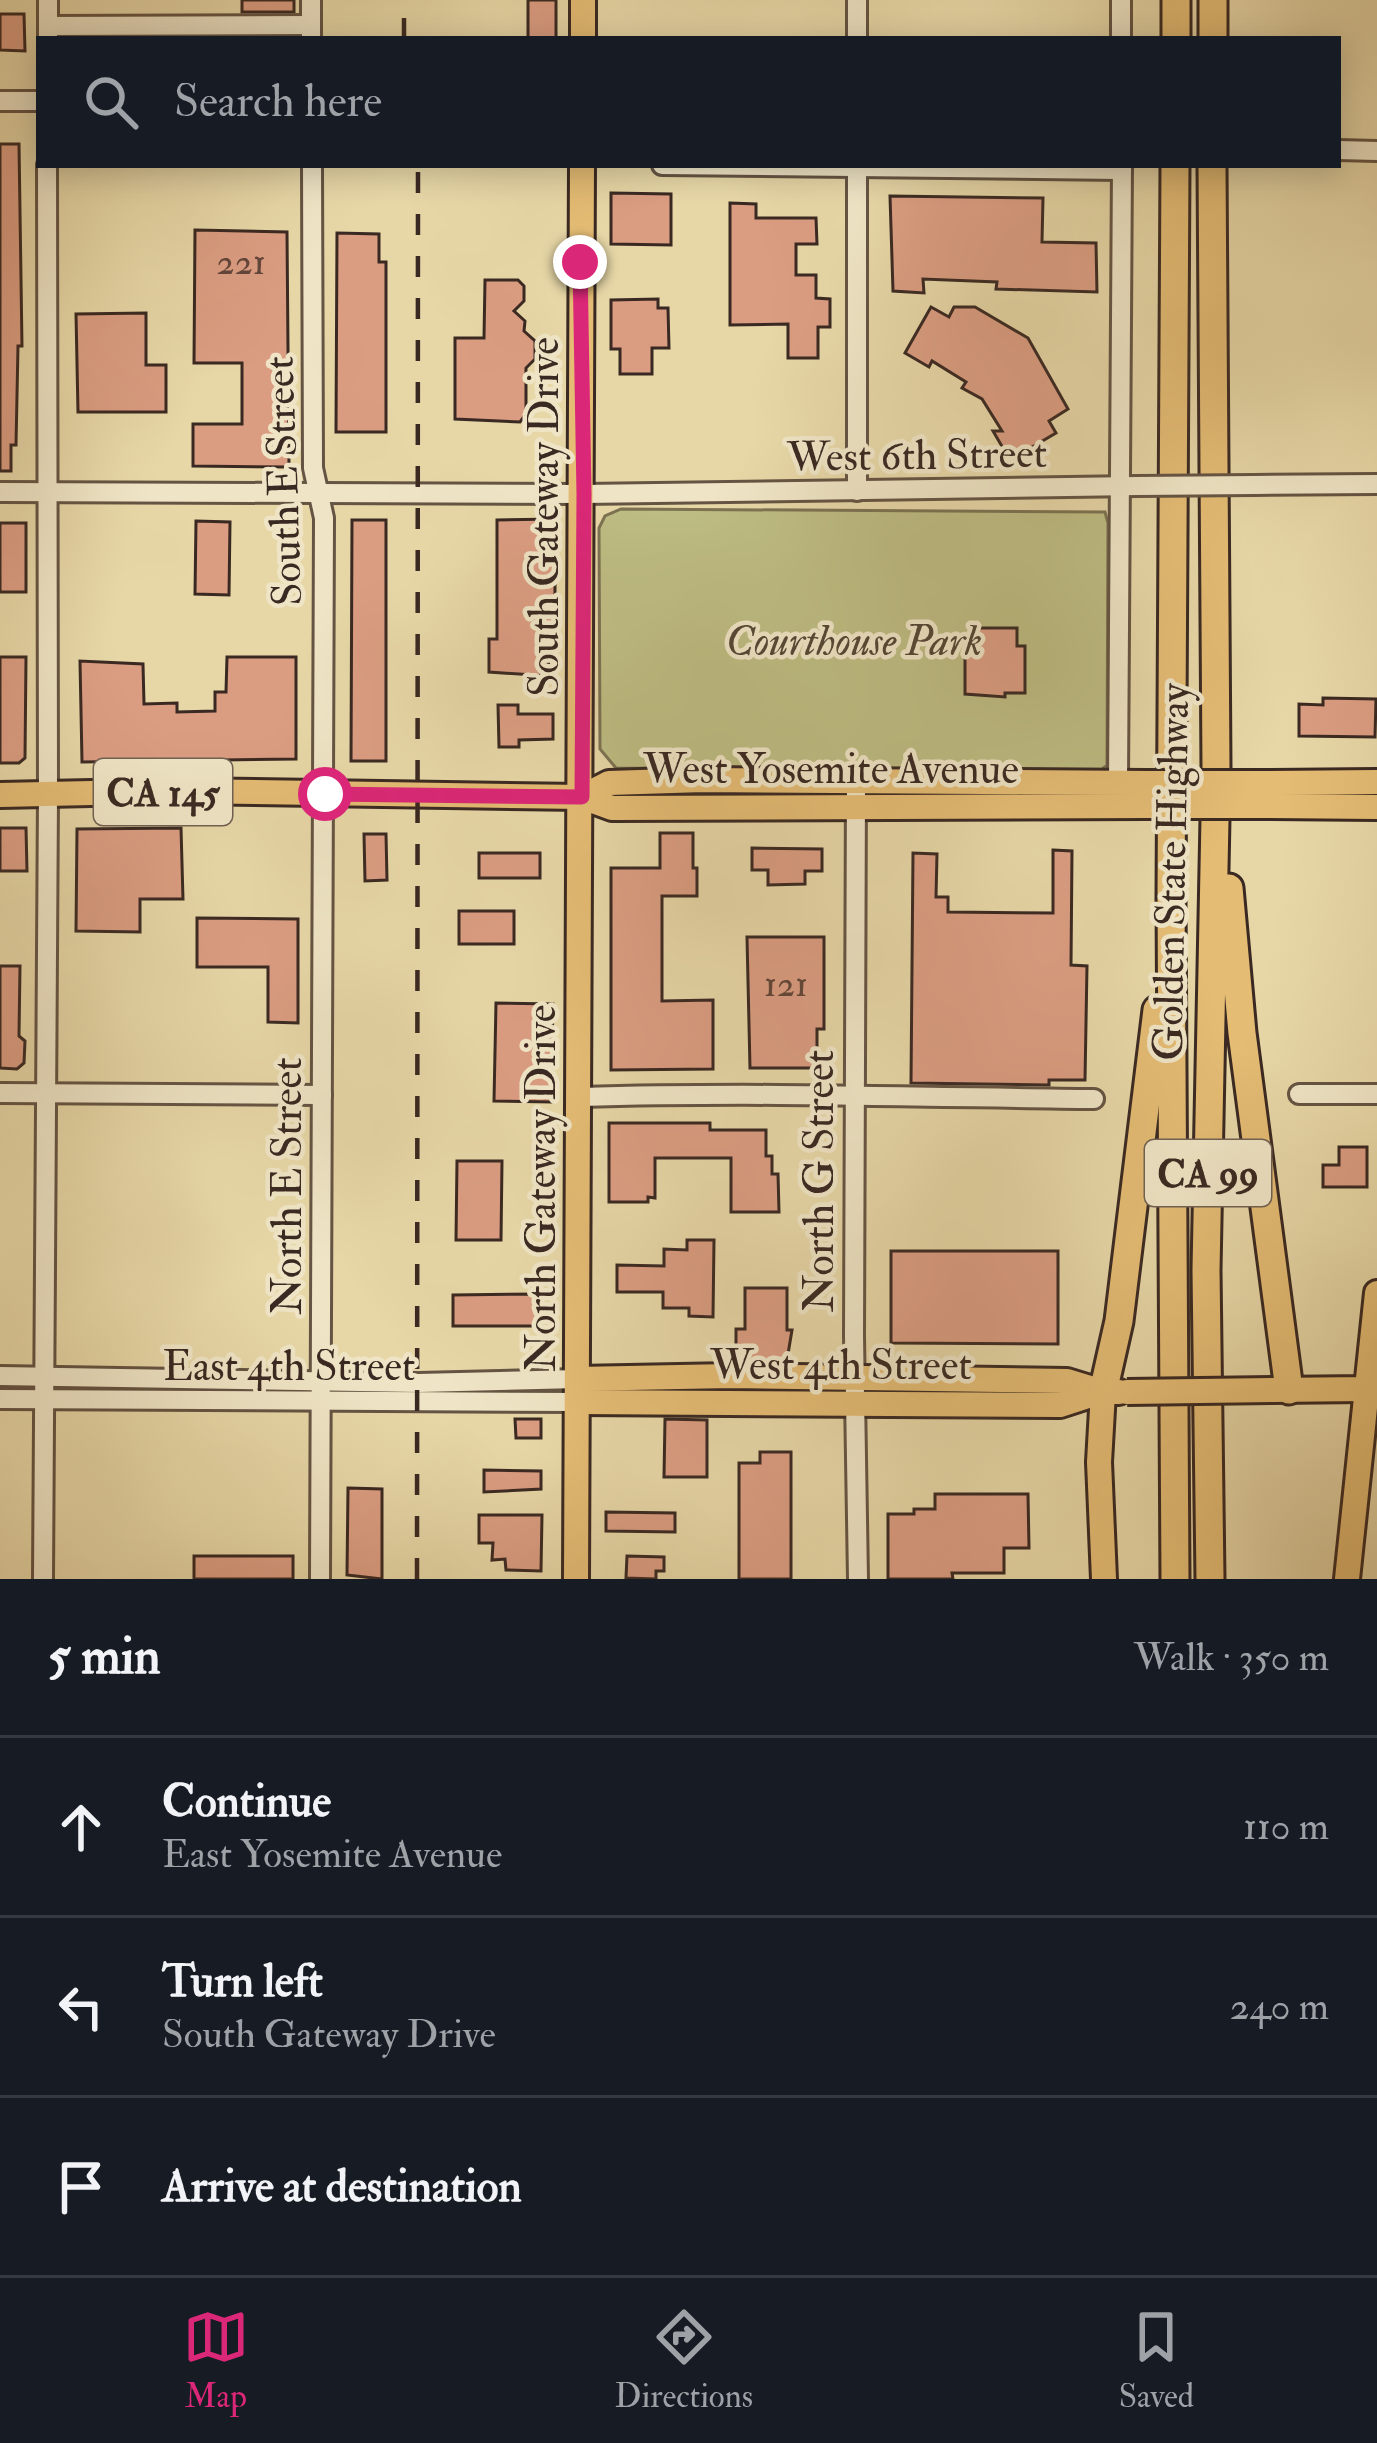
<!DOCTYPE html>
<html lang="en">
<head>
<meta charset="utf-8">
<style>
  :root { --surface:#171b24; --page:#242831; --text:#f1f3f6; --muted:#9ea1a6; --line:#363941; --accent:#db2777 }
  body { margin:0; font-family:"IM FELL Double Pica",serif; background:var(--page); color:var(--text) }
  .stop { position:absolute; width:36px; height:36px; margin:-27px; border:9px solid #db2777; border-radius:50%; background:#fff }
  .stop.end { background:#db2777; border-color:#fff; box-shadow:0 3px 12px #0008 }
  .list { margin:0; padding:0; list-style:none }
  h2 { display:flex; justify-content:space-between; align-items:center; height:156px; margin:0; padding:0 48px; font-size:51px }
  h2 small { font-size:39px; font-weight:400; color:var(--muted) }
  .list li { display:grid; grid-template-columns:78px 1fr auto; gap:36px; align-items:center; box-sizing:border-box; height:180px; padding:0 48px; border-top:3px solid var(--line) }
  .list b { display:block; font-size:45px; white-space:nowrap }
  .list p { margin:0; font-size:39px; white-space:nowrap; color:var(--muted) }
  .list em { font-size:39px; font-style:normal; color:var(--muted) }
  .icon { flex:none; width:66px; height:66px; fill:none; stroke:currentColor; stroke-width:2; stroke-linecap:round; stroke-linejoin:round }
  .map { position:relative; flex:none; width:1377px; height:1579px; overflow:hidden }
  .search { position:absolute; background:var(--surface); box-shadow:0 6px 30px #0003; left:36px; right:36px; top:36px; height:132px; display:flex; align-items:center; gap:30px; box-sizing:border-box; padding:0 42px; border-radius:0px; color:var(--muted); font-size:45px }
  .sheet { height:696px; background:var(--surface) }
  nav { display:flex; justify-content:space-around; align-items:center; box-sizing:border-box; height:168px; border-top:3px solid var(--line); background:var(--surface); font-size:33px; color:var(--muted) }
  nav a { display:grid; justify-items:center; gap:6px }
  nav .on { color:var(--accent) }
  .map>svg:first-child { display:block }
  .green { fill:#bdbc82; stroke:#7c7252; stroke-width:3 }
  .building { fill:#db9d82; stroke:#3a2922; stroke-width:3 }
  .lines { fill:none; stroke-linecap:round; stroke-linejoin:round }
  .minor-casing { stroke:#655443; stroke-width:24 }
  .major-casing { stroke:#3a2922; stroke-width:30 }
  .highway-casing { stroke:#3a2922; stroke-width:33 }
  .minor { stroke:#efe5c6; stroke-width:18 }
  .major { stroke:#e4bc74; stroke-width:24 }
  .highway { stroke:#e4bc74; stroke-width:27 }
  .rail { stroke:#3a2922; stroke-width:4.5; stroke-dasharray:21 21; stroke-linecap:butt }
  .minor-bridge-casing { stroke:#655443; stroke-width:24; stroke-linecap:butt }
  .major-bridge-casing { stroke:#3a2922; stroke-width:30; stroke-linecap:butt }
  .minor-bridge { stroke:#efe5c6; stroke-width:18 }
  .major-bridge { stroke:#e4bc74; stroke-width:24 }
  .route { stroke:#db2777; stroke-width:15 }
  .labels { text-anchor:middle; stroke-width:9; stroke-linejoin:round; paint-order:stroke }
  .number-label { font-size:36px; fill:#62463a }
  .shield { fill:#efe5c6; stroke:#706153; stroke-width:3 }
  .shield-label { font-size:39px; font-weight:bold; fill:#3a2922 }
  .street-label { font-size:42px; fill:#3a2922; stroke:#efe5c6 }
  .park-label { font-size:42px; font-style:italic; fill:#544635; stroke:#efe5c6 }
</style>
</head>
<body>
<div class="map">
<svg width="1377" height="1579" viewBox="0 0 1377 1579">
  <rect width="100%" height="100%" fill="#e7d7a7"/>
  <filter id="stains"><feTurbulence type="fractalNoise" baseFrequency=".00167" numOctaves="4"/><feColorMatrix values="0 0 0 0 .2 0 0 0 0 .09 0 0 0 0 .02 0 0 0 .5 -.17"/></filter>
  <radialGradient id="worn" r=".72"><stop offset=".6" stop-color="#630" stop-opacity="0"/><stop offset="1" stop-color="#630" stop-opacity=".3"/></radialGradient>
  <!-- green -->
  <polygon class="green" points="621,509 1105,512 1108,523 1107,765 1101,770 616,768 600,749 599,528 605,516"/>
  <!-- building -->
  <g class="building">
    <rect x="242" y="0" width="52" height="12"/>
    <rect x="528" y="0" width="28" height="39"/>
    <polygon points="0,14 24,14 25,51 0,50"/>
    <polygon points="0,144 19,144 22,346 18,346 16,445 11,445 11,471 0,471"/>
    <polygon points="611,193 671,194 671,245 611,244"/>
    <polygon points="890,196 1043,198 1042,242 1096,243 1097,292 996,289 997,282 923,279 924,293 893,291"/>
    <polygon points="730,203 756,204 756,218 816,218 817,244 796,244 796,275 816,275 816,298 830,299 830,327 818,327 818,358 788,358 788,324 730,325"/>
    <polygon points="195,230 287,232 289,467 193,466 193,424 242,424 242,363 194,363"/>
    <polygon points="337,233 379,234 379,262 386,262 386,432 336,432"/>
    <polygon points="485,280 518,280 524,286 524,301 514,311 525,321 524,331 535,341 535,359 526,368 526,414 520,422 455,419 455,338 484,338"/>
    <polygon points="658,299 658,308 668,308 669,348 652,348 652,374 620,374 620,349 611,349 611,300"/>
    <polygon points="931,307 949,317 954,307 975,307 1028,338 1068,409 1049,421 1056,433 1010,460 993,431 1002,431 982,399 962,388 966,382 932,361 929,367 905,353"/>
    <polygon points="146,313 146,365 166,365 166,412 78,412 76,314"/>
    <polygon points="555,519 555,623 550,623 548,676 489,672 489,639 497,639 497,520"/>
    <polygon points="352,520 386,520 386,761 351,761"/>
    <polygon points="196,521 230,522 229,595 195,594"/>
    <rect x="0" y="523" width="26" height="69"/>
    <polygon points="974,628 1017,628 1017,646 1025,646 1025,693 1005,693 1005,697 965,694 965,644 974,644"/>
    <polygon points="0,657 26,657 25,758 19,763 0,763"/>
    <polygon points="227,657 296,657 296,759 82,762 80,661 143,664 144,704 177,703 177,712 215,711 215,692 226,692"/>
    <polygon points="1323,698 1376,699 1375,737 1299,736 1299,704 1323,705"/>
    <polygon points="498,705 518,705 518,714 553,714 553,739 519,740 519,747 499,747"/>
    <polygon points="0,828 26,828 27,871 0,871"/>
    <polygon points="181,828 183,899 140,899 140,932 76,931 77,829"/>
    <polygon points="660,833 693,833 693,868 697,868 697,896 662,896 662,1001 713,1000 713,1069 611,1070 611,868 660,868"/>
    <polygon points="364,834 386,834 387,880 365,881"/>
    <polygon points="752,848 822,849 822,871 805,871 805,884 768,885 768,870 752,870"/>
    <polygon points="1053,850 1072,851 1071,965 1087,966 1085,1080 1049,1080 1049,1085 911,1083 913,853 937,854 936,897 948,897 948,912 1053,913"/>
    <rect x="479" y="853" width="61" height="25"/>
    <rect x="459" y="911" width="55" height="33"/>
    <polygon points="197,918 298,919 298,1023 268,1022 268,967 197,967"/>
    <polygon points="747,937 824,937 824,1029 817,1029 817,1068 750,1068"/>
    <polygon points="0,966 20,966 19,1036 25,1041 24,1063 17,1069 0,1068"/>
    <polygon points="496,1003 553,1004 551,1102 494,1101"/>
    <polygon points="609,1123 710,1123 710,1130 766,1130 766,1156 772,1156 772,1174 778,1174 779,1212 731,1212 731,1158 655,1158 655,1198 648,1197 648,1202 609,1202"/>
    <polygon points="1339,1147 1367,1147 1367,1187 1323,1187 1323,1165 1339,1165"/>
    <polygon points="457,1161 502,1161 501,1240 456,1240"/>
    <polygon points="687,1240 714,1240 713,1317 689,1316 689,1308 663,1308 663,1292 617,1292 617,1265 664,1266 664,1249 687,1250"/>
    <polygon points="891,1251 1058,1251 1058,1344 891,1343"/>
    <polygon points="745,1288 787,1288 787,1330 792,1330 787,1360 746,1360 746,1346 736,1346 736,1329 745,1329"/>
    <polygon points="538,1294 538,1326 453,1326 453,1295"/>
    <polygon points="515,1419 541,1419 541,1438 516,1438"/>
    <polygon points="665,1419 707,1420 707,1477 664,1477"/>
    <polygon points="760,1452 791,1452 791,1579 739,1579 739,1463 760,1463"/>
    <polygon points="484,1470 541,1471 541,1489 484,1492"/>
    <polygon points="348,1488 382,1489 382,1579 347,1575"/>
    <polygon points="935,1494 1028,1494 1029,1548 1004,1548 1004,1573 952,1573 953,1579 888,1579 888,1514 914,1514 914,1509 935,1509"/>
    <polygon points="606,1512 675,1513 675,1532 606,1531"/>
    <polygon points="479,1515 542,1515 541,1571 506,1570 505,1559 492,1560 493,1543 479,1543"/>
    <rect x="194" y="1556" width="99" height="23"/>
    <polygon points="627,1556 664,1557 664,1571 656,1571 656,1579 626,1578"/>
  </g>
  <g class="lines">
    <defs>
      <g id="minor">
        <polyline points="857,0 857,39"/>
        <polyline points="1121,0 1121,39"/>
        <polyline points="48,26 311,25"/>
        <polyline points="48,39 48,0"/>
        <polyline points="311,39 311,0"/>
        <polyline points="0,101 39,101"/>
        <polyline points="1338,150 1377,151"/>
        <polyline points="312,165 313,468 324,518 320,1579"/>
        <polyline points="662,165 1122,170"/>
        <polyline points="857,165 857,491"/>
        <polyline points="1254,485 1377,484"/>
        <polyline points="0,492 584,494 1137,486"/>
        <polyline points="1118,782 1122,165"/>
        <polyline points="856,783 854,1336 858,1579"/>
        <polyline points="0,1093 322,1095"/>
        <polyline points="1299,1094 1377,1094"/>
        <path d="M581,1097c171,-5 342,0 513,2"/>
        <polyline points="0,1376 419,1383 577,1379"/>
        <polyline points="0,1399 577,1402"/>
        <polyline points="43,1579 48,795 47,165"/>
      </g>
      <g id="major">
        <polyline points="583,39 583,0"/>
        <polyline points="1259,783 1377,782"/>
        <polyline points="0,795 183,791 582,797 612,808 1147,806"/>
        <polyline points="582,797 609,783 703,780 1147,783"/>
        <polyline points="1260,806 1377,807"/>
        <polyline points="577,1379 730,1376 1067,1381 1103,1392 1119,1392"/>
        <polyline points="1273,1390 1364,1389 1375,1385"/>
        <polyline points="1103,1392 1099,1462 1104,1579"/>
        <polyline points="577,1402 1060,1405 1100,1392"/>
        <polyline points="576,1579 582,165"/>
        <polyline points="1347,1579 1377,1293"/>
      </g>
      <g id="highway">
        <polyline points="1176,39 1176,0"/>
        <polyline points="1213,39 1213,0"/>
        <polyline points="1175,165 1171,899 1175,1579"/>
        <polyline points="1229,888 1242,1033 1289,1390"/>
        <polyline points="1103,1392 1119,1321 1157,1010"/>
        <polyline points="1210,1579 1206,1270 1216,768 1212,165"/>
      </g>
    </defs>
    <!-- minor casing -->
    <use href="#minor" class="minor-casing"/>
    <!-- major casing -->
    <use href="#major" class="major-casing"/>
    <!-- highway casing -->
    <use href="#highway" class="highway-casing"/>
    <!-- minor -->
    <use href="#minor" class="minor"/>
    <!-- major -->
    <use href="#major" class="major"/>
    <!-- highway -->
    <use href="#highway" class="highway"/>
    <!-- rail -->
    <g class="rail">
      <polyline points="404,39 404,0"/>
      <polyline points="417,1579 418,165"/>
    </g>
    <defs>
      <polyline id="minor-bridge" points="1137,486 1254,485"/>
      <g id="major-bridge">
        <polyline points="1147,783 1259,783"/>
        <polyline points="1147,806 1260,806"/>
        <polyline points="1127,1392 1273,1390"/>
      </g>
    </defs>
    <!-- minor-bridge casing -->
    <use href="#minor-bridge" class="minor-bridge-casing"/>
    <!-- major-bridge casing -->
    <use href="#major-bridge" class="major-bridge-casing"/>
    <!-- minor-bridge -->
    <use href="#minor-bridge" class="minor-bridge"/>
    <!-- major-bridge -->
    <use href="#major-bridge" class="major-bridge"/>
  </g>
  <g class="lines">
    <!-- route -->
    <polyline class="route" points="325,794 582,797 584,494 580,262"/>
  </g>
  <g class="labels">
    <!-- number labels -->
    <g class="number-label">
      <text x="241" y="274">221</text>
      <text x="786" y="996">121</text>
    </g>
    <!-- shield labels -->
    <g class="shield">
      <rect x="94" y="759" width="138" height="66" rx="9"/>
      <rect x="1145" y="1140" width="126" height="66" rx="9"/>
    </g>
    <g class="shield-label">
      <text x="163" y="806">CA 145</text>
      <text x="1208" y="1187">CA 99</text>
    </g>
    <!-- street labels -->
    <g class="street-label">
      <text transform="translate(917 454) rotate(-1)" y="15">West 6th Street</text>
      <text transform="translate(282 481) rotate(-92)" y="15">South E Street</text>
      <text transform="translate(543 517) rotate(-90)" y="15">South Gateway Drive</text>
      <text x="831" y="783">West Yosemite Avenue</text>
      <text transform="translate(1170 872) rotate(-89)" y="15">Golden State Highway</text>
      <text transform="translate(818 1181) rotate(-90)" y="15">North G Street</text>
      <text transform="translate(286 1186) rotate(-90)" y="15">North E Street</text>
      <text transform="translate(540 1188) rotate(-90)" y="15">North Gateway Drive</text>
      <text x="841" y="1379">West 4th Street</text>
      <text x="289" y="1380">East 4th Street</text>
    </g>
    <!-- park labels -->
    <g class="park-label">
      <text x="854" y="655">Courthouse Park</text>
    </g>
  </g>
  <rect width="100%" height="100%" filter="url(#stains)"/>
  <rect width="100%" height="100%" fill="url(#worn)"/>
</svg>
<div class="stop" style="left:325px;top:794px"></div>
<div class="stop end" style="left:580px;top:262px"></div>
<div class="search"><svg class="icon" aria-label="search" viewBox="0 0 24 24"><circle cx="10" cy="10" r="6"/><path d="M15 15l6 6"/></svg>Search here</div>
</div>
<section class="sheet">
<h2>5 min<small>Walk · 350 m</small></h2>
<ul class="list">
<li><svg class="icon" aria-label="ahead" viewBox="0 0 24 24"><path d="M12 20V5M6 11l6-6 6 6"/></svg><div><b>Continue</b><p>East Yosemite Avenue</p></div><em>110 m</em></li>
<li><svg class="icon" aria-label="left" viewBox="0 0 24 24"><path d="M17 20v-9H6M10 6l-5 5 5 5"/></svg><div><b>Turn left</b><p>South Gateway Drive</p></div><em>240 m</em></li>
<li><svg class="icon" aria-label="arrive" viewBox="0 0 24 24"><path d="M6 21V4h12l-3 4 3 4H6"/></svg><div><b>Arrive at destination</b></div></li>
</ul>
</section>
<nav>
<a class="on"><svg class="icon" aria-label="map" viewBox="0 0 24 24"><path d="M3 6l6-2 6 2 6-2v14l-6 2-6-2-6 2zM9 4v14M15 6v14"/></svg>Map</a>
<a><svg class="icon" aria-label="directions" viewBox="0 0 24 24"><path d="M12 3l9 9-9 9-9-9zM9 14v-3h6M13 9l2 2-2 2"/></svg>Directions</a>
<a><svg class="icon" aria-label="saved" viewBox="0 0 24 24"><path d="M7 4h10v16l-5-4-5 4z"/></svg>Saved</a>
</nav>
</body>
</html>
